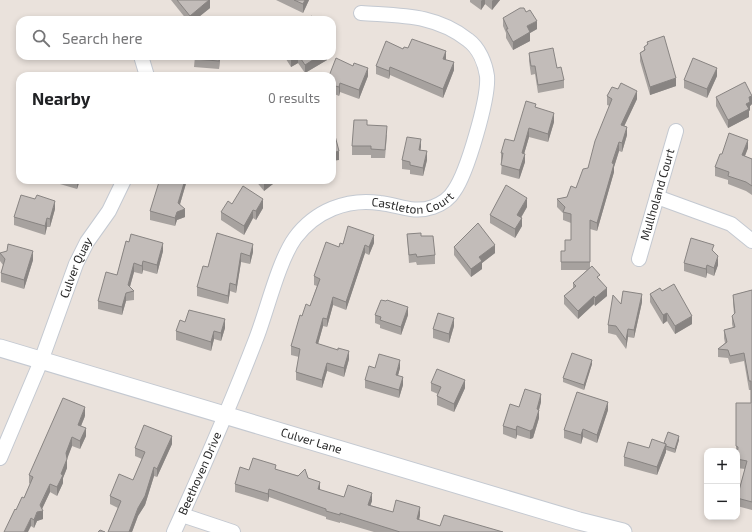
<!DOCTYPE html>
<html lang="en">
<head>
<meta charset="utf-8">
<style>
  :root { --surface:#fff; --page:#f6f6f6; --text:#202124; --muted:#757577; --line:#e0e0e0 }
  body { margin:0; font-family:"Exo 2",sans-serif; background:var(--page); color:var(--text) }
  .controls { position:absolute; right:12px; bottom:12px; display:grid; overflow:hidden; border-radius:8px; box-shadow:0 2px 6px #0003 }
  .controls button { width:36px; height:36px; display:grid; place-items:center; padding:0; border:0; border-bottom:1px solid var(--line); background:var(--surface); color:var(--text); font:20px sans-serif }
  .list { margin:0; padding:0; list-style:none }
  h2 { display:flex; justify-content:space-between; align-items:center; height:52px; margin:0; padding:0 16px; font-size:17px }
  h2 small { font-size:13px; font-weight:400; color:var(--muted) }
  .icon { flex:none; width:22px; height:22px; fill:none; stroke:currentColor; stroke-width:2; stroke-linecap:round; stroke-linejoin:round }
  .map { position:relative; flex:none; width:752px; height:532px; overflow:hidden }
  .search { position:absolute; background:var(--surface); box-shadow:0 2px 6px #0003; left:16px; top:16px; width:320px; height:44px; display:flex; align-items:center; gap:10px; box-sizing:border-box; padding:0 14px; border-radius:12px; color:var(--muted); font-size:15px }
  .panel { position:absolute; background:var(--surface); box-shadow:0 2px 6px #0003; left:16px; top:72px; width:320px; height:112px; border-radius:12px }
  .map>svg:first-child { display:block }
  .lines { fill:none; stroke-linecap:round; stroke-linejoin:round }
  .minor-casing { stroke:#c4c9d1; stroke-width:16 }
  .tertiary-casing { stroke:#c4c9d1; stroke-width:19 }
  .minor { stroke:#fff; stroke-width:14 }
  .tertiary { stroke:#fff; stroke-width:17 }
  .wall { fill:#a7a29f }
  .shaded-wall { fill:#888482 }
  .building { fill:#c2bcb9; stroke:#888482 }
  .labels { text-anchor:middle; stroke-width:3.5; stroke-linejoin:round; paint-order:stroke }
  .street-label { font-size:12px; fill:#292929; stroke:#fff }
</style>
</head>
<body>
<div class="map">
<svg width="752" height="532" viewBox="0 0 752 532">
  <rect width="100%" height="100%" fill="#eae2dc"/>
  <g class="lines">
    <defs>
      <g id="minor">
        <polyline points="141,56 147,76"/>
        <polyline points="657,197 731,224 752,241"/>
        <path id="s1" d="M639,259l37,-128"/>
        <path id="s2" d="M0,458l41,-97 35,-97 11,-22 22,-31 15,-31"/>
        <polyline points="182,515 233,532"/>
        <path id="s3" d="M174,532c29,-64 57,-128 82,-193 11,-28 22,-77 39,-101 20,-27 52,-40 85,-35 19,2 33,11 53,4 8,-3 17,-9 21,-16 13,-18 35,-93 33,-115 -2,-13 -8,-28 -19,-36 -33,-26 -67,-24 -107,-27"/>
      </g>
      <g id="tertiary">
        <path id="s4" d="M0,348l579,173 44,11"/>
      </g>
    </defs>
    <!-- minor casing -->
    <use href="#minor" class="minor-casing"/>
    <!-- tertiary casing -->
    <use href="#tertiary" class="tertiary-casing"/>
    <!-- minor -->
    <use href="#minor" class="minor"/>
    <!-- tertiary -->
    <use href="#tertiary" class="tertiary"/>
  </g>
  <!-- wall -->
  <g class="wall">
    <polygon points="171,0 210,0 210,8 195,20 187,20"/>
    <polygon points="276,0 309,0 303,13"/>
    <polygon points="470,0 500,0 492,10 485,4 481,10 470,2"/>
    <polygon points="503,18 537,29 530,33 530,41 513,50 506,38 506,33 503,26"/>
    <polygon points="647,42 676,86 650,95 640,61 640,53 644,50 644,47 647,45"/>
    <polygon points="403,49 446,60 454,70 443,98 390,75 389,79 376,74 376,66"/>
    <polygon points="529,53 557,68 564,80 564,88 538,93 535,74 531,75 529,61"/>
    <polygon points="195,56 220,56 219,69 194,67"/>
    <polygon points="284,56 327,56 327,60 305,73 298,63 291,67"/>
    <polygon points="332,76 368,76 359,99 340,92 339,96 332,93"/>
    <polygon points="717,76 707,98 684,88 684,80"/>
    <polygon points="607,96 637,99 624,126 627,135 622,152 619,151 614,167 614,172 597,231 590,229 590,267 600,280 607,296 595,306 594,304 578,319 564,304 564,296 573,288 573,283 587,270 561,270 561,251 565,251 571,240 571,223 563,220 563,213 557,207 557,199 567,197 576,188 588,168 610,106 607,105"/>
    <polygon points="716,97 752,104 750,106 750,110 749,111 749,117 728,128 716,106"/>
    <polygon points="536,107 554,122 548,142 529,137 524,154 525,162 520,177 519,179 501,174 502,161 501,161 501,153 514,141"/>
    <polygon points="367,125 387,135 385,158 371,158 371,155 352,155 352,146"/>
    <polygon points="421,147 420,150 427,160 423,176 410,174 410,170 402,169 402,160"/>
    <polygon points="748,148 745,156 752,159 752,195 746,191 728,184 728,180 715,176 715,167 722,154"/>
    <polygon points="53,180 80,180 77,189 53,182"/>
    <polygon points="162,180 187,180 180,204 185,217 177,220 175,226 150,220 150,211"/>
    <polygon points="255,180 278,180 264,191"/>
    <polygon points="35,199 55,209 50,227 47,227 45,235 14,225 14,217"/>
    <polygon points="232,204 263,208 256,220 253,218 244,235 221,220 221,212"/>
    <polygon points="527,207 521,218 522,226 515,238 490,223 490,215"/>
    <polygon points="217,233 253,252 250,264 241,262 236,293 230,291 228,304 197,296 197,287 208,267"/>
    <polygon points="407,234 421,236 435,255 435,264 417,265 416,262 409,263"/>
    <polygon points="126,241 163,251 157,274 143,270 142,274 134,272 130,287 134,291 134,300 126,301 122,315 98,309 98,301 117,275"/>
    <polygon points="374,243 369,255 365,253 346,310 333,305 327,327 323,326 318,344 349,359 344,377 327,371 322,388 296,380 296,372 299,357 291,355 291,346 302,316 310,306 317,286 314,285 314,276 339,247 343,244"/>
    <polygon points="454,247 495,253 482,263 482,269 471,277 454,255"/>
    <polygon points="714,252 718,265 714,276 707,273 706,278 684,271 684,263"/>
    <polygon points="0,253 33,260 24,289 1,282 1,273 3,265 0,261"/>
    <polygon points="752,290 752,510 737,506 737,498 745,469 737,468 737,451 736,451 736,403 751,403 751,390 749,390 744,361 730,364 728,358 718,357 718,349 725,343 724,338 724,330 733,328 732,324 732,316 734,314 733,303 733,295"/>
    <polygon points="662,291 692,324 675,334 667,321 663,324 650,302 650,294"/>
    <polygon points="642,302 634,338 628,337 626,349 616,335 608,333 608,325 621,304"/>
    <polygon points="375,315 408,315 401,335 380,328 380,325 375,323"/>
    <polygon points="185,322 225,328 221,341 214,339 211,351 176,340 176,331"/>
    <polygon points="454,326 449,343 433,338 433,329"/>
    <polygon points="592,364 584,390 563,382 563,378"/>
    <polygon points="375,368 400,368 398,375 403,385 399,398 365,388 365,380"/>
    <polygon points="431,383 465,388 454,412 437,405 437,396 438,394 431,391"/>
    <polygon points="541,402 539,410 539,418 533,438 530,439 517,435 516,439 503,434 503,426 519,407"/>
    <polygon points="608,410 597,443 583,437 581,444 564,438 564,430"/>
    <polygon points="85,416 81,426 86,436 80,449 72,446 67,458 67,468 63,478 63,483 57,496 50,492 42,509 43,519 37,521 34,528 31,526 16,510 24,498 30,484 29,483 29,475"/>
    <polygon points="679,440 675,453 666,450 666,452 657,475 624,466 624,457 664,443"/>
    <polygon points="172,444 157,477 154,476 145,505 138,516 132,532 108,532 118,508 110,504 110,496 133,480 142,459 135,456 135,448"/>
    <polygon points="249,470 276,470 308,478 320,490 344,497 372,501 370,505 393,512 420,515 419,520 440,526 503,532 374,532 340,522 340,523 326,519 326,517 269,497 268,502 235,492 235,484"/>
  </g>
  <!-- shaded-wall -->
  <g class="shaded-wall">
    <polygon points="209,0 210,0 210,8 195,20 190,20 190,16"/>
    <polygon points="305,0 309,0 303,13 303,4"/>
    <polygon points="482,0 485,0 485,4 481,10 481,1"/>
    <polygon points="493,0 500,0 492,10 492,1"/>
    <polygon points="537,21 537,29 530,33 530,41 513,50 513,42 527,26"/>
    <polygon points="446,51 446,60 443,59"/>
    <polygon points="220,56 219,69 219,61"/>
    <polygon points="296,56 298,56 298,63 291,67 291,59"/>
    <polygon points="319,56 327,56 327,60 305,73 305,65"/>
    <polygon points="454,62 454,70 443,98 443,89"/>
    <polygon points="390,67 390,75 389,79 389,71"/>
    <polygon points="368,68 368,76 359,99 359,90"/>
    <polygon points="717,68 717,76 707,98 707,89"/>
    <polygon points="676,78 676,86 650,95 650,87"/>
    <polygon points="340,83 340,92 339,96 339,87"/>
    <polygon points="637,91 637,99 621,133 621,125"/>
    <polygon points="752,96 752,104 750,106 750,110 749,111 749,117 728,128 728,120 746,104 749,97"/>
    <polygon points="554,113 554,122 548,142 548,134"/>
    <polygon points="627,127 627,135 622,152 622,143"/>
    <polygon points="529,128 529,137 522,161 522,153"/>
    <polygon points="421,139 421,147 419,158 419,150"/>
    <polygon points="748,140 748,148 742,163 742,155"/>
    <polygon points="619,142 619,151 614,167 614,172 597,231 597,223 612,163"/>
    <polygon points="339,151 339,160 332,161 332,153"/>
    <polygon points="427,151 427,160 423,176 423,168"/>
    <polygon points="525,154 525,162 520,177 519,179 519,170"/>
    <polygon points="77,180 80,180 77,189"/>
    <polygon points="185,180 187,180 178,211 178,203"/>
    <polygon points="267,180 278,180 264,191 264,183"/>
    <polygon points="527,198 527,207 517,224 517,215"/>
    <polygon points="263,199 263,208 256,220 256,211"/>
    <polygon points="55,201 55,209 50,227 50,219"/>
    <polygon points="185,209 185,217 177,220 175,226 175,218 177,212"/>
    <polygon points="253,210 253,218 244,235 244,226"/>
    <polygon points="47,218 47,227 45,235 45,226"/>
    <polygon points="522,218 522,226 515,238 515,229"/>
    <polygon points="374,235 374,243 369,255 369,247"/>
    <polygon points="163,243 163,251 157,274 157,265"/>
    <polygon points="253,244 253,252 250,264 250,256"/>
    <polygon points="365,245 365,253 346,310 346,302"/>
    <polygon points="495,245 495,253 482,263 482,269 471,277 471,269 479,257"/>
    <polygon points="33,251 33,260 24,289 24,280"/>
    <polygon points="241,253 241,262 236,293 236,285"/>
    <polygon points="718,256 718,265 714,276 714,268"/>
    <polygon points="143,261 143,270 142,274 142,266"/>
    <polygon points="134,263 134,272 128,293 128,285"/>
    <polygon points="707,265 707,273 706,278 706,269"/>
    <polygon points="230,283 230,291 228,304 228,296"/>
    <polygon points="607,288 607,296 595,306 595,298"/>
    <polygon points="126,293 126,301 122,315 122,307"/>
    <polygon points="642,294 642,302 634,338 634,330"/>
    <polygon points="594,296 594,304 578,319 578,311"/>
    <polygon points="333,297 333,305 327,327 327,319"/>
    <polygon points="408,307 408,315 401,335 401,327"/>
    <polygon points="667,313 667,321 663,324 663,315"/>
    <polygon points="692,316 692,324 675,334 675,326"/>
    <polygon points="323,318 323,326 316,351 316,343"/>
    <polygon points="454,318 454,326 449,343 449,334"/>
    <polygon points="225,319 225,328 221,341 221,333"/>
    <polygon points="628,329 628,337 626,349 626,340"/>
    <polygon points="214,331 214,339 211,351 211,342"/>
    <polygon points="349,351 349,359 344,377 344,368"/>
    <polygon points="400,360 400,368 396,383 396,375"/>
    <polygon points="592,360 592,364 584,390 584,385"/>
    <polygon points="327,363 327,371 322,388 322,380"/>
    <polygon points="403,377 403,385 399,398 399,390"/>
    <polygon points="465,380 465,388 454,412 454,404"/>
    <polygon points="541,394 541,402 537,417 537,409"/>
    <polygon points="608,402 608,410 597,443 597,435"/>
    <polygon points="85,407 85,416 78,433 78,425"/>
    <polygon points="539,410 539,418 533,438 530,439 530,431"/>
    <polygon points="517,426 517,435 516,439 516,430"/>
    <polygon points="86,428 86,436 80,449 80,441"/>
    <polygon points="583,429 583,437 581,444 581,435"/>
    <polygon points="172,436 172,444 157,477 157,469"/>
    <polygon points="679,436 679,440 675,453 675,449"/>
    <polygon points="72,437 72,446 66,462 66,453"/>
    <polygon points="666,444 666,452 657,475 657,467"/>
    <polygon points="67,459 67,468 63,478 63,483 57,496 57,487 61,474"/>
    <polygon points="154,467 154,476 145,505 138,516 132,532 129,532"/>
    <polygon points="320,482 320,490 318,489"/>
    <polygon points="50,484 50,492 41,511 43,511 43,519 37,521 34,528 34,520"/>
    <polygon points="269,489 269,497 268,502 268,494"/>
    <polygon points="372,493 372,501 368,513 368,505"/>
    <polygon points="420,507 420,515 417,528 417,519"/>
    <polygon points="31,518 31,526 28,532 24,532"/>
  </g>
  <!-- building -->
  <g class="building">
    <polygon points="177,0 209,0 190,16"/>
    <polygon points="294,0 305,0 303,4"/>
    <polygon points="520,8 524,8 526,12 530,10 537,21 527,26 530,32 513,42 506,29 508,29 503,18"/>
    <polygon points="312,16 315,20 305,20"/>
    <polygon points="664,36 676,78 650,87 640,53 645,50 644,47 648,44 647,42"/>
    <polygon points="412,39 446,51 443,59 454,62 443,89 390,67 389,71 376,66 386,41 403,49 404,47 408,48"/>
    <polygon points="553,48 557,68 561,67 564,80 538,85 535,66 531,66 529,53"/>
    <polygon points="195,56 220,56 219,61 194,59"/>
    <polygon points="289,56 296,56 291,59"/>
    <polygon points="299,56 319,56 305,65"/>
    <polygon points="336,58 353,66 354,63 368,68 359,90 340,83 339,87 332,85 332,76 329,76"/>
    <polygon points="693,58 717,68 707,89 684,80"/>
    <polygon points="745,82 752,96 749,97 750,102 746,104 749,109 728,120 716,97"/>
    <polygon points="621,83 637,91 621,125 627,127 622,143 619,142 612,163 614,164 597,223 590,220 590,262 561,262 561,251 565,251 565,240 571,240 571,214 563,212 565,207 557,199 567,197 571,186 576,188 583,169 588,168 595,141 612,99 607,96 612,87 618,89"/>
    <polygon points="526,101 536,104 535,107 554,113 548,134 529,128 522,153 525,154 520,169 519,170 501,165 503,153 501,153 505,139 514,141"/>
    <polygon points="354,120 367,120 367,125 387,126 385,150 371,149 371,146 352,146"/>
    <polygon points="332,128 333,128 339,151 332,153"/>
    <polygon points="729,133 748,140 742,155 752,159 752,186 746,182 728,176 729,172 715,167 720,154 722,154"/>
    <polygon points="407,137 421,139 419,150 427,151 423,168 410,165 410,162 402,160"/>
    <polygon points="162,180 185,180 178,203 185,209 177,212 175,218 150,211 159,182 161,183"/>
    <polygon points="262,180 267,180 264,183"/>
    <polygon points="506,185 527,198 517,215 522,218 515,229 490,215"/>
    <polygon points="243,186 263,199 256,211 253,210 244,226 221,212 228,201 232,204"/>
    <polygon points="21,195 35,199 37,195 55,201 50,219 47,218 45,226 14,217"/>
    <polygon points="478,223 495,245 479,257 482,261 471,269 454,247"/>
    <polygon points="348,226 374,235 369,247 365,245 346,302 333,297 327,319 323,318 316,343 338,350 338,348 349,351 344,368 327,363 322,380 296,372 300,349 291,346 300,315 302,316 306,304 310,306 320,279 314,276 326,242 339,247 340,243 343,244"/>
    <polygon points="217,233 253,244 250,256 241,253 236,285 230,283 228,296 197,287 203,266 208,267"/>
    <polygon points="421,233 421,236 433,236 435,255 417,257 416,254 409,255 407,234"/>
    <polygon points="131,234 163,243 157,265 143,261 142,266 134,263 128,285 134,291 126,293 122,307 98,301 106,272 117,275 126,241 129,242"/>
    <polygon points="691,238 714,245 712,250 718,256 714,268 707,265 706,269 684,263"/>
    <polygon points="8,244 33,251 24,280 1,273 5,259 0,253 7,251"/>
    <polygon points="592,266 600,275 597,277 607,288 595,298 594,296 578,311 564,296 576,286 573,283"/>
    <polygon points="674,284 692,316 675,326 667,313 663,315 650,294 660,288 662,291"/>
    <polygon points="752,290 752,502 737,498 747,461 737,459 738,447 736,446 736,403 751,403 751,381 749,381 744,353 730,356 728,350 718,349 727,342 724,330 735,327 732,316 735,313 733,295"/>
    <polygon points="623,291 642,294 634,330 628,329 626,340 616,326 608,325 613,295 621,304"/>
    <polygon points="381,300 386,301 387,300 408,307 401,327 380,320 381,317 375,315"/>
    <polygon points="189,310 225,319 221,333 214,331 211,342 176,331 180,320 185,322"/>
    <polygon points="438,313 454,318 449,334 433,329"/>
    <polygon points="572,353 592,360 584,385 563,378"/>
    <polygon points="379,354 400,360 396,375 403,377 399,390 365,380 369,366 375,368"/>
    <polygon points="437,369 465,380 454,404 437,396 441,387 431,383"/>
    <polygon points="525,389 541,394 537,409 539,410 533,429 530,431 517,426 516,430 503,426 510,404 519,407"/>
    <polygon points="577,392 608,402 597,435 583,429 581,435 564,430"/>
    <polygon points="63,398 85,407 78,425 86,428 80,441 72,437 66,453 67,459 61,474 63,475 57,487 50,484 40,505 43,511 37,512 34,520 31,518 24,532 4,532 15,509 16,510 22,497 24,498 33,477 29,475"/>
    <polygon points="144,425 172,436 157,469 154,467 145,496 138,508 129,532 108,532 121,501 110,496 119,474 133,480 145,452 135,448"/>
    <polygon points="668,432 679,436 675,449 666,446 666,444 664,443"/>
    <polygon points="652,439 666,444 657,467 624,457 628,442 649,448"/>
    <polygon points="253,458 276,465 275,469 298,476 305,469 308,478 320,482 318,489 344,497 348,485 372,493 368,505 393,512 396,500 420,507 417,519 440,526 444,515 503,532 400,532 340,513 340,515 326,511 326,509 269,489 268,494 235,484 240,467 249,470"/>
    <polygon points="100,530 105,532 98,532"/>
  </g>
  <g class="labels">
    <!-- street labels -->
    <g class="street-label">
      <text dy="4" stroke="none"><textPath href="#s1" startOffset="67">Mullholand Court</textPath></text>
      <text dy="4" stroke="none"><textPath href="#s3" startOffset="449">Castleton Court</textPath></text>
      <text dy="4" stroke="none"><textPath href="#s2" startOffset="205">Culver Quay</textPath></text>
      <text dy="4" stroke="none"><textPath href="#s4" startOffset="325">Culver Lane</textPath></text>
      <text dy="4" stroke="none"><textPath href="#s3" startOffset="64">Beethoven Drive</textPath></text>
    </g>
  </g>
</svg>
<div class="controls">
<button>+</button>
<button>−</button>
</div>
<div class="search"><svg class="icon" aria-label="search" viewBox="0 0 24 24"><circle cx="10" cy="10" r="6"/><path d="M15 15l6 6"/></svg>Search here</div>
<section class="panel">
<h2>Nearby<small>0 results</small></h2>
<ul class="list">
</ul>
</section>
</div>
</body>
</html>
